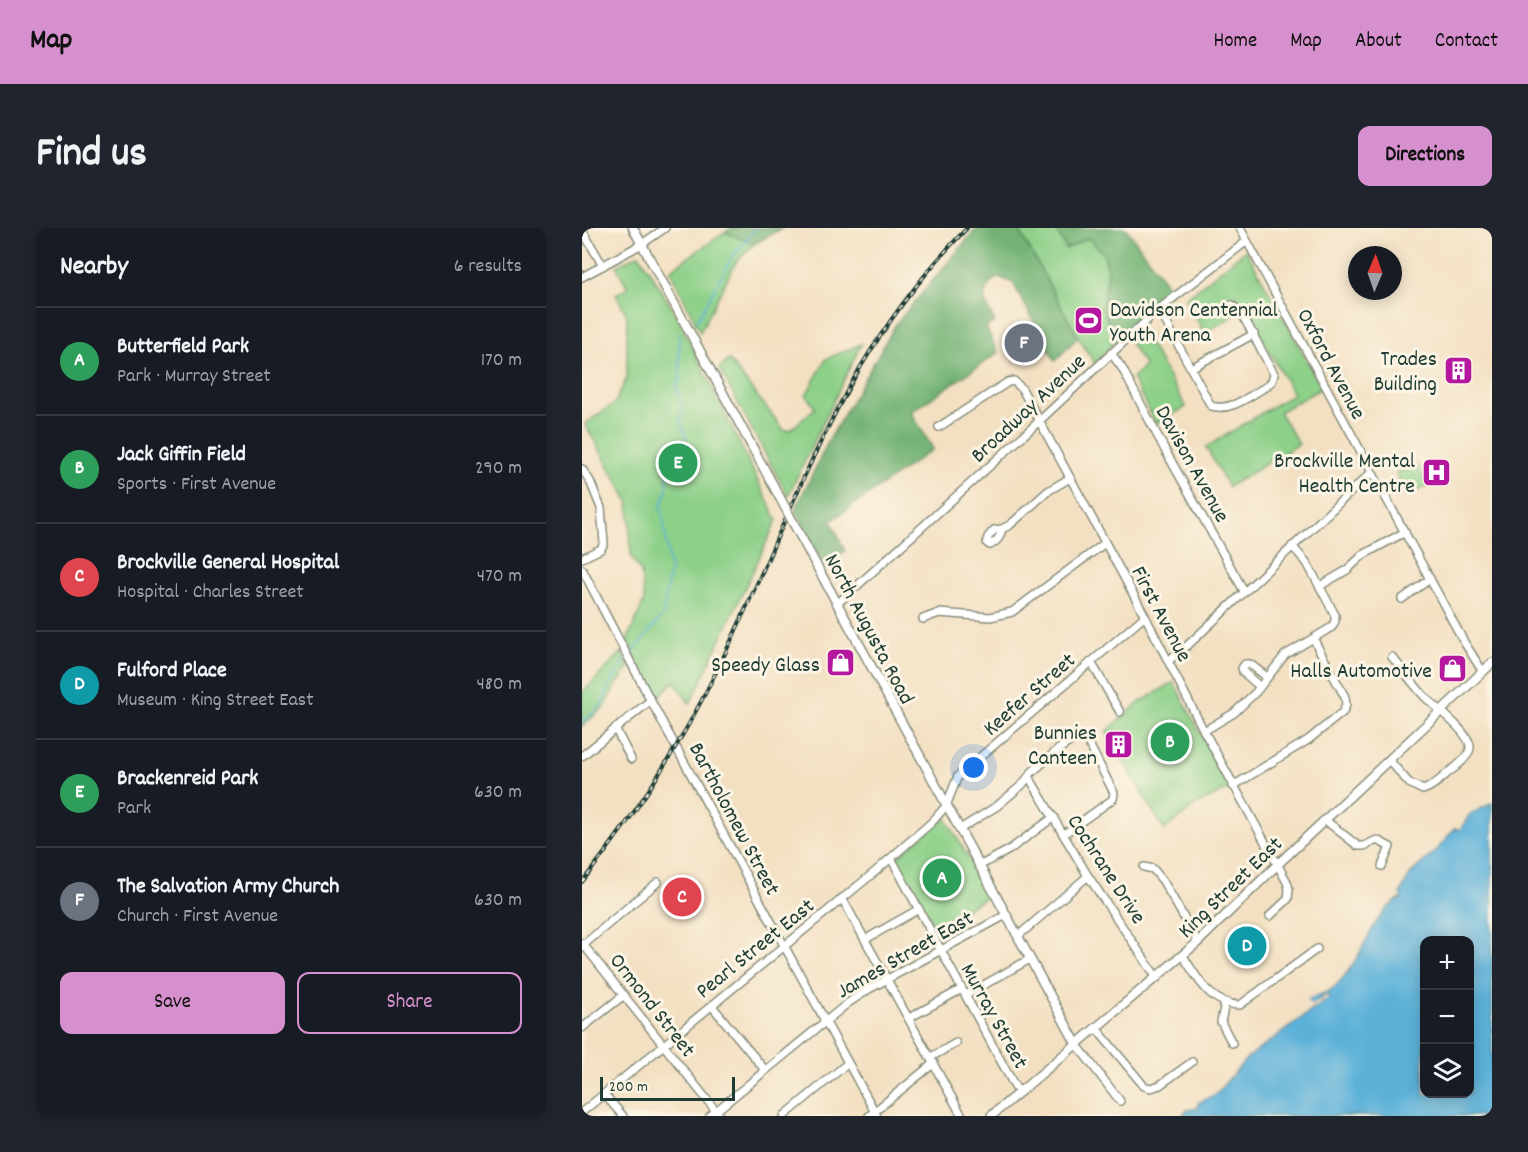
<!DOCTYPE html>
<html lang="en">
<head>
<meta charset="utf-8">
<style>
  :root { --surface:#171b24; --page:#20242c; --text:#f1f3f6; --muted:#9ea1a6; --line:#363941; --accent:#d690ce }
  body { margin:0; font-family:Dekko,sans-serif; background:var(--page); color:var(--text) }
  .controls { position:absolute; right:18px; bottom:18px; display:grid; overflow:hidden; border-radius:12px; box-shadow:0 3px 15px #0003 }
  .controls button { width:54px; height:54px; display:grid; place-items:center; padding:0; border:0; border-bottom:2px solid var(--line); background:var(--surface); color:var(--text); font:30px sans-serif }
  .compass { position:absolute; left:766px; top:18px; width:54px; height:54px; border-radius:50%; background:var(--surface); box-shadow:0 3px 15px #0003; rotate:2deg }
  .scale { position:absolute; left:18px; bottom:15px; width:135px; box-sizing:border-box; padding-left:6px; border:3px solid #1f3d34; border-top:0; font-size:16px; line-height:21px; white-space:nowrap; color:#1f3d34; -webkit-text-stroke:4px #fcf5e5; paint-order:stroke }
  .you { position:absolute; left:392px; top:540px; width:21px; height:21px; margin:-15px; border:4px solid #fff; border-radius:50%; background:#1a73e8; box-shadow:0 0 0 9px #1a73e833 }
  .badge { display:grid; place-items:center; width:39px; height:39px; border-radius:50%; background:var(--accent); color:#fff; font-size:20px; font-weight:700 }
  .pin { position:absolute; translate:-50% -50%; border:3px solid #fff; box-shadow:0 2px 6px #0006 }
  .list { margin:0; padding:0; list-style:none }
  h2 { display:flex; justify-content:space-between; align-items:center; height:78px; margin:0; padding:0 24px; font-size:26px }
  h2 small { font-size:20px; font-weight:400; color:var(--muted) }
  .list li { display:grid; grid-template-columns:39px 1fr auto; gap:18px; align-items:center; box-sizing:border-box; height:108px; padding:0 24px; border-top:2px solid var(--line) }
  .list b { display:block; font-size:22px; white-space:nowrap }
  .list p { margin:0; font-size:20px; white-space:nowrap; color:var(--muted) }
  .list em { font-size:20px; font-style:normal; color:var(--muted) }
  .actions { display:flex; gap:12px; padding:18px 24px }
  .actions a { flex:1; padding:14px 0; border:2px solid var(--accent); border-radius:12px; text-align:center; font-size:21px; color:var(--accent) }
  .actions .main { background:var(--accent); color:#111 }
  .icon { flex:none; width:33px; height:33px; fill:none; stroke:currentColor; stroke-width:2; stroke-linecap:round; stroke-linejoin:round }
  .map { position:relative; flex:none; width:910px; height:888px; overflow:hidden; border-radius:12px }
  header { display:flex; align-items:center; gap:36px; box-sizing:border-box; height:84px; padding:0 30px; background:var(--accent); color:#111 }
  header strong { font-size:28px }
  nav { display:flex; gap:33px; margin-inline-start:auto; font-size:21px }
  .intro { display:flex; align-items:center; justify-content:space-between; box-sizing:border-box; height:144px; padding:0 36px }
  h1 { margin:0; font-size:42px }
  .button { padding:15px 27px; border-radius:12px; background:var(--accent); color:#111; font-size:21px; font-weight:700 }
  main { display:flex; gap:36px; padding:0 36px }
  aside { flex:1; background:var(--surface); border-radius:12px; box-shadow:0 3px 15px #0003 }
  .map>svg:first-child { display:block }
  .green { fill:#8dd089; stroke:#56865e; stroke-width:1.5 }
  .forest { fill:#72b275; stroke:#487854; stroke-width:1.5 }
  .water { fill:#5cb1d9; stroke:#3e7786; stroke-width:1.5; fill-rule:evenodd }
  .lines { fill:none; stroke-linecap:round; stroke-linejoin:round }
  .stream { stroke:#5cb1d9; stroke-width:1.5 }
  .minor-casing { stroke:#898e7b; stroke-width:10 }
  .major-casing { stroke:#898e7b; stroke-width:11 }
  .minor { stroke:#fff; stroke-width:7 }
  .major { stroke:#fff; stroke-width:8 }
  .rail-casing { stroke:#1f3d34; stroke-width:4 }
  .rail { stroke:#fcf5e5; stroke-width:1.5; stroke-dasharray:4.5; stroke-linecap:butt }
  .major-bridge-casing { stroke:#898e7b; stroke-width:11; stroke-linecap:butt }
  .major-bridge { stroke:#fff; stroke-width:8 }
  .labels { text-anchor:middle; stroke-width:6; stroke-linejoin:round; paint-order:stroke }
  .poi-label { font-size:22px; fill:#1f3d34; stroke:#fcf5e5; text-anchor:end }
  .street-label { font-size:22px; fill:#1f3d34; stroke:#fcf5e5 }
</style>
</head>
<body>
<header>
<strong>Map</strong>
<nav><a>Home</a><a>Map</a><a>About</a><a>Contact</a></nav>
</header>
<div class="intro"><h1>Find us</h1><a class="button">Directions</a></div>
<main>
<aside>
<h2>Nearby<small>6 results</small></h2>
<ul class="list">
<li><span class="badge" style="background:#2e9e5b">A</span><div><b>Butterfield Park</b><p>Park · Murray Street</p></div><em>170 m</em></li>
<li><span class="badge" style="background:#2e9e5b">B</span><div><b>Jack Giffin Field</b><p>Sports · First Avenue</p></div><em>290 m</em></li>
<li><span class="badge" style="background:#e0444e">C</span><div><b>Brockville General Hospital</b><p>Hospital · Charles Street</p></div><em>470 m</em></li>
<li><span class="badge" style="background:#0f9aa8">D</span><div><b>Fulford Place</b><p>Museum · King Street East</p></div><em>480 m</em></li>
<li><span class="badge" style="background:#2e9e5b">E</span><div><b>Brackenreid Park</b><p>Park</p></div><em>630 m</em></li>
<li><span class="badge" style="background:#6b7280">F</span><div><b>The Salvation Army Church</b><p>Church · First Avenue</p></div><em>630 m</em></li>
</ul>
<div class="actions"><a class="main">Save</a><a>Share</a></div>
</aside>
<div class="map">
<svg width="910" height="888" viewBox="0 0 910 888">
  <rect width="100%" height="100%" fill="#fcf5e5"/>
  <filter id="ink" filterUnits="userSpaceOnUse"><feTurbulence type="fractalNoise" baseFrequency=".0167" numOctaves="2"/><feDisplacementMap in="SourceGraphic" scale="12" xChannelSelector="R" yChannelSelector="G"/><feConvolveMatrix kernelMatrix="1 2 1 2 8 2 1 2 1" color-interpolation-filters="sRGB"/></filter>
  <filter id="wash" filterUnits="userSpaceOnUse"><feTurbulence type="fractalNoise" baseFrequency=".008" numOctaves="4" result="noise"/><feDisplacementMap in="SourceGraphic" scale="24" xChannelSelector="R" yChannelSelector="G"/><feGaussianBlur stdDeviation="1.35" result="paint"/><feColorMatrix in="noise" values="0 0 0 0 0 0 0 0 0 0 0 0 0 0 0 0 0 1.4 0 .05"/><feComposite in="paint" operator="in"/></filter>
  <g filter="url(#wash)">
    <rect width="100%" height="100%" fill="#f3e0c2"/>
    <!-- green -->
    <g class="green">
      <polygon points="436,0 473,0 484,21 506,10 522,26 526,44 520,80 534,112 513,136 496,109"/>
      <polygon points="143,4 172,16 154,34 118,104 88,42"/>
      <polygon points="664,22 740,160 697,184 717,216 646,259 624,219 711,166 664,81 622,105 604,70"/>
      <polygon points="57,26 95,88 195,292 108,476 92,453 75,471 44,415 62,373 59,344 49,329 47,274 3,196 33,175 45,149 45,88 34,66 46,60 34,38"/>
      <polygon points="561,104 604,179 574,196 550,150 563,138 548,115"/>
      <polygon points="279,116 206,268 137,140 147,132 202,202 208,202 233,180 224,167 244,131"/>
      <polygon points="835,236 845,258 824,268 814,245"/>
      <polygon points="40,424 47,440 33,459 22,479 0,498 0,465"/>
      <polygon points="592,454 647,561 614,577 582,602 524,504 558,474"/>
      <polygon points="363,589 408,667 352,699 312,632"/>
    </g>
    <!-- forest -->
    <g class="forest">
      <polygon points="150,0 201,0 172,16 143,4"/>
      <polygon points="395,0 436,0 496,109 473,133 431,55 417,49 408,54 402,72 413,94 404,99 416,125 329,184 351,221 249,293 263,323 241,335 213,282 247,212 314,96"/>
      <polygon points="473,0 544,0 590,63 534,112 520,80 526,44 522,26 506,10 484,21"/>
    </g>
    <!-- water -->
    <path class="water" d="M910,575v313h-310l5,-6 11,-2v-5l18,-9 30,-35 84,-62 -4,-2 -14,10 -4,-5c6,-5 14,-5 21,-9 7,-4 15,-14 20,-21 18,-23 24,-58 53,-72l-2,-4 11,-21 26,-23 18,-22 5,2 10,-16zM842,712h46v154h-46z"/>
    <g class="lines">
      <!-- stream -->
      <g class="stream">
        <polyline points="115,93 150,29 174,0"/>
        <polyline points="48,428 81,387 88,340 79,278 85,262 86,245 95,231 104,209 99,195 100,176 94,159 98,151 97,105"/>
        <polyline points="0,494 19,478 28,456 45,431"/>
      </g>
    </g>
  </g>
  <g filter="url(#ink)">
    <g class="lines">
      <defs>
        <g id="minor">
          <polyline points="658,0 882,414 901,444"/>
          <polyline points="0,2 21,38"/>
          <polyline points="0,49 60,16 83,0"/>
          <path d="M577,81l52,97c20,6 38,-10 56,-20l5,-5 2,-7 -32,-60 -10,-9"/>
          <polyline points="529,125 540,140 583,222 662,363"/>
          <polyline points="609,140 672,106"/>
          <polyline points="357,199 426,154 432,153 440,161 563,388 622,503 705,654 707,661 706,671 688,688"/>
          <polyline points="0,241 8,253 19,280 22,315 19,321 0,330"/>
          <path d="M420,301c-2,8 -4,12 -12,16l-3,-2 1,-6 6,-7 8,-1 8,-4 38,-34 22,-13"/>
          <polyline points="0,341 70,475 295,888"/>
          <polyline points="738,358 765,342 781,327 823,304"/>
          <polyline points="820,371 848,351"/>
          <polyline points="255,376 453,197 577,81 665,13"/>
          <polyline points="341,391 357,385 408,389 430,384 523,315"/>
          <polyline points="586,433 606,417 790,244"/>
          <polyline points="509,434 538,484"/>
          <polyline points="677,458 661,444 660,440 663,436 668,436 685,449"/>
          <polyline points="33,500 49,531"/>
          <polyline points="622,503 652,485 674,464 703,427 750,399 753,393 753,387 725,335 710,318"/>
          <polyline points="0,528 69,472"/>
          <path d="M807,532l20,23 14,7c10,-3 18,-11 26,-18 7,-5 20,-15 21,-24 2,-14 -36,-42 -45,-51 -12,-13 -22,-27 -33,-40"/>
          <polyline points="447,549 506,648 575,750"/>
          <polyline points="651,558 726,512 761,484 764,477 763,469 734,416 732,410"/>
          <polyline points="743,592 776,618 782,618 795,612 808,619 800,638"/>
          <polyline points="378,601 415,578 440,557 450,544 477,521 492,511 505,513 508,518 532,565 531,571 482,606"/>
          <polyline points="309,630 433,859 438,864"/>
          <polyline points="397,638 427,622 472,589"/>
          <polyline points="562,639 571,641 581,653 616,714"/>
          <polyline points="260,670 380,888"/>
          <polyline points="436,708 506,648"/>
          <polyline points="284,711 337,681"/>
          <polyline points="0,715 138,888"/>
          <polyline points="0,718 76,654"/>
          <path d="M601,728c14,21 27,49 57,49l77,-56"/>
          <polyline points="384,767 448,731"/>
          <polyline points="643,774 639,794 650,815"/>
          <polyline points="130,778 183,842"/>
          <polyline points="327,790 380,761"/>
          <polyline points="0,800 42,767"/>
          <polyline points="514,800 562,858 569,860 578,857 610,834"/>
          <polyline points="495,817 538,873"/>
          <polyline points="349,829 374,815"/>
          <polyline points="22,866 41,888"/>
          <polyline points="0,884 294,643 350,594 364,578 376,548 563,388"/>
          <polyline points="128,888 266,775 287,761 424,687"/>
          <polyline points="202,888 266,835"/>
          <polyline points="287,888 352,835"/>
        </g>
        <g id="major">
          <polyline points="51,0 197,268"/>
          <polyline points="213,298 495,817"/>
          <polyline points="409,888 616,714 695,637 910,435"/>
        </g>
      </defs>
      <!-- minor casing -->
      <use href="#minor" class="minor-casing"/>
      <!-- major casing -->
      <use href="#major" class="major-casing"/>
      <!-- minor -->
      <use href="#minor" class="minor"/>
      <!-- major -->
      <use href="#major" class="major"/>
      <defs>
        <path id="rail" d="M0,654c52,-65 98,-136 134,-210 50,-100 87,-207 144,-304 30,-50 66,-98 107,-140"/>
      </defs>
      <!-- rail casing -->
      <use href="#rail" class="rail-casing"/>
      <!-- rail -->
      <use href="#rail" class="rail"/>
      <defs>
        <polyline id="major-bridge" points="197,268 213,298"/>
      </defs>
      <!-- major-bridge casing -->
      <use href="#major-bridge" class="major-bridge-casing"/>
      <!-- major-bridge -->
      <use href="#major-bridge" class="major-bridge"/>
    </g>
  </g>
  <!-- icons -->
  <defs>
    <symbol id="stadium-square" viewBox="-11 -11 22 22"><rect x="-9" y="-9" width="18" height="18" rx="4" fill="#b5179e" stroke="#fcf5e5"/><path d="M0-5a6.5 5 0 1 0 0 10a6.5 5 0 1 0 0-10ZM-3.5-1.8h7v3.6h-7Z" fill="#fff"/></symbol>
    <symbol id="building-square" viewBox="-11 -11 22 22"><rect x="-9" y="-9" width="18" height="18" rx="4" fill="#b5179e" stroke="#fcf5e5"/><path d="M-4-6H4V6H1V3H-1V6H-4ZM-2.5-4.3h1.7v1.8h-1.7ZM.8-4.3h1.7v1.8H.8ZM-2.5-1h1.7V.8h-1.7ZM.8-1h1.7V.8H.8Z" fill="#fff"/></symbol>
    <symbol id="hospital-square" viewBox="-11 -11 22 22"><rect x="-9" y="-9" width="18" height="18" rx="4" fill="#b5179e" stroke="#fcf5e5"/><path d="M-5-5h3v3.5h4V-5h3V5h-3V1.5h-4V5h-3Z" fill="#fff"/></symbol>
    <symbol id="shop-square" viewBox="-11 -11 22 22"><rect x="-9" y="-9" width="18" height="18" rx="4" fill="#b5179e" stroke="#fcf5e5"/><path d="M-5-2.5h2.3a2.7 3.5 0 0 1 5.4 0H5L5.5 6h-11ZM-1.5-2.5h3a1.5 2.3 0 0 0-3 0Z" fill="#fff"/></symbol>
  </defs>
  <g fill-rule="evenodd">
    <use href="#stadium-square" x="490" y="76" width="33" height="33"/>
    <use href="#building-square" x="860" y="126" width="33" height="33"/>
    <use href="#hospital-square" x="838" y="228" width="33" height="33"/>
    <use href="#shop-square" x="242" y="418" width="33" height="33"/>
    <use href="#shop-square" x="854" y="424" width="33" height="33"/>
    <use href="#building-square" x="520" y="500" width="33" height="33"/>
  </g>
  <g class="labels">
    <!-- poi labels -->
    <g class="poi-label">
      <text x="528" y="88" text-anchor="start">Davidson Centennial<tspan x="528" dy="25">Youth Arena</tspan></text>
      <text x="855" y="137">Trades<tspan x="855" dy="25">Building</tspan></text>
      <text x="833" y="239">Brockville Mental<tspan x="833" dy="25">Health Centre</tspan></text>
      <text x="238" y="443">Speedy Glass</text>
      <text x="850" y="449">Halls Automotive</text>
      <text x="515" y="511">Bunnies<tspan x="515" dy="25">Canteen</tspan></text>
    </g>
    <!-- street labels -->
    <g class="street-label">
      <text transform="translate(751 135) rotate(62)" y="8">Oxford Avenue</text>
      <text transform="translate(445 179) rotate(-43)" y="8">Broadway Avenue</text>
      <text transform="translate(612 235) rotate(61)" y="8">Davison Avenue</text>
      <text transform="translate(581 385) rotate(62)" y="8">First Avenue</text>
      <text transform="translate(289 400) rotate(62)" y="8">North Augusta Road</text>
      <text transform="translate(446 465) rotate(-41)" y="8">Keefer Street</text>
      <text transform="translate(154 590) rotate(62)" y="8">Bartholomew Street</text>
      <text transform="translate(526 640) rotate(57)" y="8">Cochrane Drive</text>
      <text transform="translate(647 658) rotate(-44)" y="8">King Street East</text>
      <text transform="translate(172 719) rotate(-39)" y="8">Pearl Street East</text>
      <text transform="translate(322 725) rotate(-30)" y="8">James Street East</text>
      <text transform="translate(72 776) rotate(52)" y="8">Ormond Street</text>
      <text transform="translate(414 787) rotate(61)" y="8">Murray Street</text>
    </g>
  </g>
</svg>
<div class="controls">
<button>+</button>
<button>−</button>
<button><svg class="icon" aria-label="layers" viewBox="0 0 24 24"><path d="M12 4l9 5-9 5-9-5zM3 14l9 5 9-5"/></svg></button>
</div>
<svg class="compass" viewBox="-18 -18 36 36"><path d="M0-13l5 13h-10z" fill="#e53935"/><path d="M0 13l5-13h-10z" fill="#9ea1a6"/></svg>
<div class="scale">200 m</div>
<div class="you"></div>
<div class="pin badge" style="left:360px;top:650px;background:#2e9e5b">A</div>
<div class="pin badge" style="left:588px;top:514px;background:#2e9e5b">B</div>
<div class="pin badge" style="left:100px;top:669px;background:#e0444e">C</div>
<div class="pin badge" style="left:665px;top:718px;background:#0f9aa8">D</div>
<div class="pin badge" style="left:96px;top:235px;background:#2e9e5b">E</div>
<div class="pin badge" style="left:442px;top:115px;background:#6b7280">F</div>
</div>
</main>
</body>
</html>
